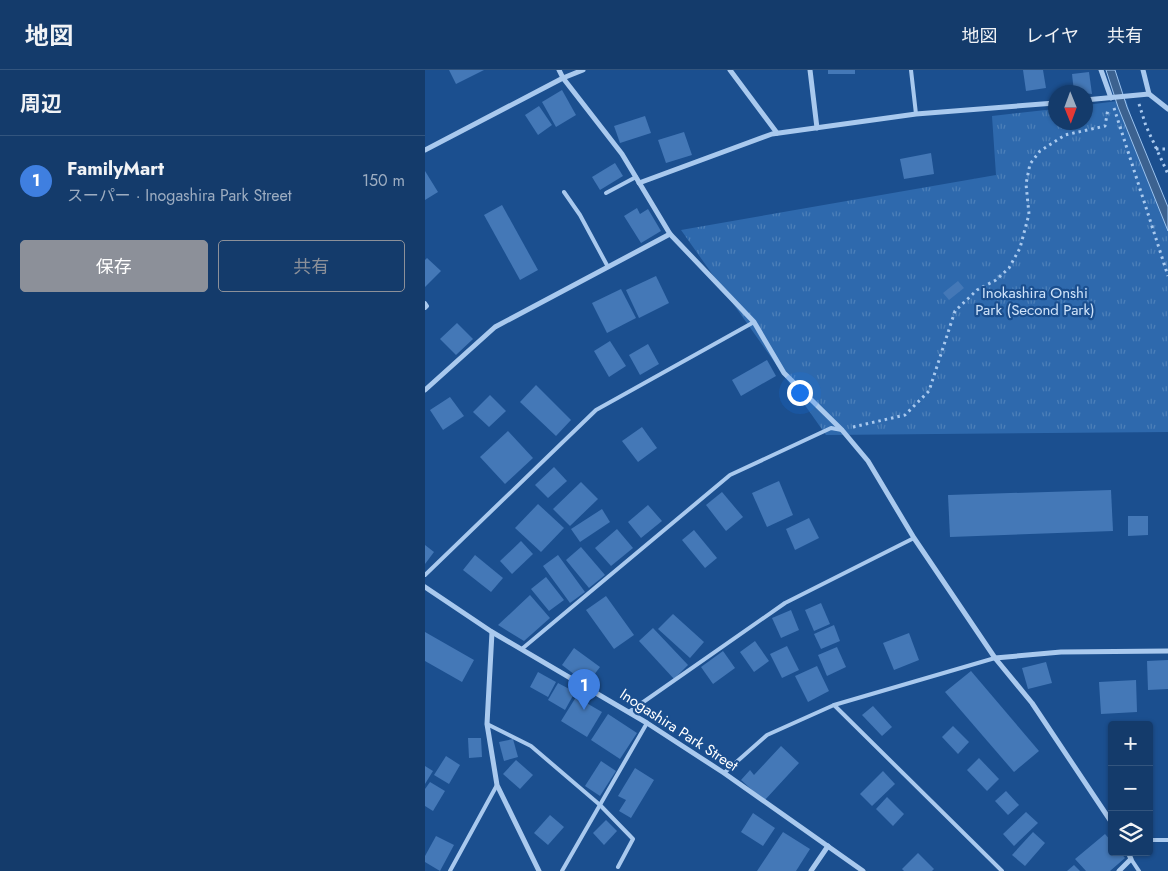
<!DOCTYPE html>
<html lang="ja">
<head>
<meta charset="utf-8">
<style>
  :root { --surface:#143b6b; --page:#214673; --text:#f1f3f6; --muted:#9dadc1; --line:#33557e; --accent:#8c9099 }
  body { margin:0; font-family:Jost,"Noto Sans JP",sans-serif; background:var(--page); color:var(--text) }
  .controls { position:absolute; right:15px; bottom:15px; display:grid; overflow:hidden; border-radius:5px; box-shadow:0 1px 4px #0004 }
  .controls button { width:45px; height:45px; display:grid; place-items:center; padding:0; border:0; border-bottom:1px solid var(--line); background:var(--surface); color:var(--text); font:25px sans-serif }
  .compass { position:absolute; left:623px; top:15px; width:45px; height:45px; border-radius:50%; background:var(--surface); box-shadow:0 1px 4px #0004; rotate:179deg }
  .you { position:absolute; left:374px; top:322px; width:18px; height:18px; margin:-12px; border:4px solid #fff; border-radius:50%; background:#1a73e8; box-shadow:0 0 0 8px #1a73e833 }
  .badge { display:grid; place-items:center; width:32px; height:32px; border-radius:50%; background:var(--accent); color:#fff; font-size:16px; font-weight:700 }
  .pin { position:absolute; translate:-50% -41px; filter:drop-shadow(0 1px 2px #0008) }
  .pin::after { content:''; position:absolute; top:26px; width:18px; height:15px; background:inherit; clip-path:polygon(0 0,100% 0,50% 100%) }
  .list { margin:0; padding:0; list-style:none }
  h2 { display:flex; justify-content:space-between; align-items:center; height:65px; margin:0; padding:0 20px; font-size:21px }
  h2 small { font-size:16px; font-weight:400; color:var(--muted) }
  .list li { display:grid; grid-template-columns:32px 1fr auto; gap:15px; align-items:center; box-sizing:border-box; height:90px; padding:0 20px; border-top:1px solid var(--line) }
  .list b { display:block; font-size:19px; white-space:nowrap }
  .list p { margin:0; font-size:16px; white-space:nowrap; color:var(--muted) }
  .list em { font-size:16px; font-style:normal; color:var(--muted) }
  .actions { display:flex; gap:10px; padding:15px 20px }
  .actions a { flex:1; padding:11px 0; border:1px solid var(--accent); border-radius:5px; text-align:center; font-size:18px; color:var(--accent) }
  .actions .main { background:var(--accent); color:#fff }
  .icon { flex:none; width:28px; height:28px; fill:none; stroke:currentColor; stroke-width:2; stroke-linecap:round; stroke-linejoin:round }
  .map { position:relative; flex:none; width:743px; height:801px; overflow:hidden }
  header { display:flex; align-items:center; gap:30px; box-sizing:border-box; height:70px; padding:0 25px; background:var(--surface); border-bottom:1px solid var(--line) }
  header strong { font-size:24px }
  nav { display:flex; gap:28px; margin-inline-start:auto; font-size:18px }
  main { display:flex }
  aside { flex:1; background:var(--surface) }
  .map>svg:first-child { display:block }
  .park { fill:url(#park-tufts) }
  .water { fill:#3c6290; stroke:#9cc4f0 }
  .building { fill:#4478b7 }
  .lines { fill:none; stroke-linecap:round; stroke-linejoin:round }
  .path { stroke:#a9c9ee; stroke-width:3; stroke-dasharray:2.5 4; stroke-linecap:butt }
  .lane { stroke:#a9c9ee; stroke-width:4 }
  .street { stroke:#a9c9ee; stroke-width:5 }
  .labels { text-anchor:middle; stroke-width:4.5; stroke-linejoin:round; paint-order:stroke }
  .park-label { font-size:15px; fill:#cfe3fa; stroke:#1b4f8f }
  .street-label { font-size:15px; fill:#fff; stroke:#1b4f8f }
</style>
</head>
<body>
<header>
<strong>地図</strong>
<nav><a>地図</a><a>レイヤ</a><a>共有</a></nav>
</header>
<main>
<aside>
<h2>周辺<small></small></h2>
<ul class="list">
<li><span class="badge" style="background:#3f7fe0">1</span><div><b>FamilyMart</b><p>スーパー · Inogashira Park Street</p></div><em>150 m</em></li>
</ul>
<div class="actions"><a class="main">保存</a><a>共有</a></div>
</aside>
<div class="map">
<svg width="743" height="801" viewBox="0 0 743 801">
  <defs>
    <pattern id="park-tufts" width="24" height="20" patternUnits="userSpaceOnUse" patternTransform="scale(1.25)"><rect width="24" height="20" fill="#2e69ad"/><path d="M3 7l-1-3M5 7V3M7 7l1-3M15 17l-1-3M17 17v-4M19 17l1-3" fill="none" stroke="#4d80b9"/></pattern>
  </defs>
  <rect width="100%" height="100%" fill="#1b4f8f"/>
  <!-- park -->
  <polygon class="park" points="701,30 743,161 743,362 401,365 256,160 571,105 567,46 630,39 630,52 660,52 661,35"/>
  <!-- water -->
  <polygon class="water" points="681,0 690,0 702,37 743,137 743,161 693,37"/>
  <!-- building -->
  <g class="building">
    <polygon points="24,0 59,0 31,14"/>
    <rect x="403" y="0" width="27" height="4"/>
    <polygon points="598,0 618,0 621,18 601,21"/>
    <polygon points="664,2 667,24 649,22 647,4"/>
    <polygon points="137,20 151,45 131,57 117,32"/>
    <polygon points="114,36 127,55 113,65 100,45"/>
    <polygon points="220,46 226,63 195,73 189,56"/>
    <polygon points="259,62 267,85 241,93 233,70"/>
    <polygon points="506,83 509,104 479,109 475,89"/>
    <polygon points="190,93 198,106 175,120 167,107"/>
    <polygon points="0,101 13,122 0,130"/>
    <polygon points="77,135 113,200 95,210 59,145"/>
    <polygon points="212,138 215,144 223,139 236,161 216,173 199,146"/>
    <polygon points="2,188 16,201 0,217 0,190"/>
    <polygon points="231,206 244,233 214,248 201,220"/>
    <polygon points="533,211 539,218 524,230 518,223"/>
    <polygon points="196,219 211,248 182,263 167,233"/>
    <polygon points="32,253 48,269 31,285 15,269"/>
    <polygon points="185,271 201,296 184,307 169,281"/>
    <polygon points="223,274 234,294 215,305 204,285"/>
    <polygon points="342,290 351,306 316,326 307,310"/>
    <polygon points="111,315 146,350 131,366 95,332"/>
    <polygon points="65,325 81,341 64,357 48,342"/>
    <polygon points="25,327 39,346 18,360 5,340"/>
    <polygon points="217,357 232,378 213,392 197,371"/>
    <polygon points="83,361 108,388 80,414 55,387"/>
    <polygon points="129,397 142,411 123,428 110,415"/>
    <polygon points="354,411 368,445 342,457 327,423"/>
    <polygon points="156,412 173,429 145,456 128,439"/>
    <polygon points="686,420 688,461 525,467 523,425"/>
    <polygon points="297,422 318,447 301,461 281,435"/>
    <polygon points="113,434 139,458 116,482 90,458"/>
    <polygon points="223,435 237,451 216,468 203,452"/>
    <polygon points="177,439 185,452 155,472 146,459"/>
    <polygon points="703,446 723,446 723,465 703,466"/>
    <polygon points="384,448 394,468 370,480 361,459"/>
    <polygon points="192,459 208,478 186,496 170,478"/>
    <polygon points="269,460 292,488 280,498 257,470"/>
    <polygon points="96,471 108,484 87,504 75,491"/>
    <polygon points="0,475 9,482 0,494"/>
    <polygon points="156,477 180,505 164,518 141,490"/>
    <polygon points="50,485 78,508 66,522 38,500"/>
    <polygon points="133,485 160,522 145,533 118,496"/>
    <polygon points="121,507 139,530 124,541 106,519"/>
    <polygon points="105,525 125,548 99,571 73,555"/>
    <polygon points="181,526 209,565 189,579 161,540"/>
    <polygon points="396,533 405,554 389,561 380,540"/>
    <polygon points="366,540 374,560 356,568 347,548"/>
    <polygon points="248,544 279,572 265,588 233,559"/>
    <polygon points="409,555 415,571 396,579 389,564"/>
    <polygon points="228,558 263,595 249,609 214,571"/>
    <polygon points="0,562 49,590 37,612 0,591"/>
    <polygon points="484,563 494,590 469,600 458,573"/>
    <polygon points="330,571 344,591 329,602 315,582"/>
    <polygon points="362,576 374,600 357,608 345,584"/>
    <polygon points="412,577 421,597 402,606 393,585"/>
    <polygon points="149,578 175,597 162,614 137,595"/>
    <polygon points="298,581 310,598 288,614 276,597"/>
    <polygon points="743,590 743,619 723,620 722,591"/>
    <polygon points="621,592 627,613 603,619 597,598"/>
    <polygon points="392,596 404,621 383,632 370,606"/>
    <polygon points="546,601 614,681 589,702 520,622"/>
    <polygon points="113,602 131,612 123,627 105,617"/>
    <polygon points="711,610 712,642 676,644 674,612"/>
    <polygon points="133,613 150,622 140,640 123,630"/>
    <polygon points="151,627 177,642 162,667 136,651"/>
    <polygon points="448,636 467,657 457,666 437,645"/>
    <polygon points="183,644 212,663 195,689 166,670"/>
    <polygon points="528,656 544,672 533,684 517,667"/>
    <polygon points="43,668 56,668 57,687 44,688"/>
    <polygon points="88,669 93,687 79,691 74,672"/>
    <polygon points="356,676 374,693 339,731 316,710 325,700 329,705"/>
    <polygon points="21,686 35,695 24,714 9,705"/>
    <polygon points="554,688 574,709 562,721 542,700"/>
    <polygon points="91,690 108,705 95,719 78,704"/>
    <polygon points="176,691 191,701 175,726 160,716"/>
    <polygon points="0,696 8,701 0,714"/>
    <polygon points="210,698 229,710 206,748 194,741 201,730 193,726"/>
    <polygon points="458,701 470,714 447,736 435,724"/>
    <polygon points="5,712 20,721 8,741 0,736 0,719"/>
    <polygon points="581,721 594,735 583,745 570,731"/>
    <polygon points="462,727 479,744 468,756 451,739"/>
    <polygon points="601,742 613,753 589,776 578,764"/>
    <polygon points="328,743 350,758 338,776 316,762"/>
    <polygon points="125,745 139,757 123,775 109,763"/>
    <polygon points="181,750 192,761 179,775 168,763"/>
    <polygon points="358,762 385,779 371,801 332,801"/>
    <polygon points="608,762 620,773 600,796 587,785"/>
    <polygon points="680,764 687,772 687,782 695,782 700,788 685,801 661,801 650,789"/>
    <polygon points="11,766 29,775 15,801 0,792 0,786"/>
    <polygon points="493,783 509,799 507,801 479,801 477,799"/>
    <polygon points="649,795 655,801 642,801"/>
  </g>
  <g class="lines">
    <!-- path -->
    <g class="path">
      <polyline points="714,34 721,56 743,104"/>
      <polyline points="689,38 743,206"/>
      <polyline points="731,79 743,79"/>
      <polyline points="428,357 480,345 504,321 530,241 552,220 571,210 584,198 595,178 604,144 601,114 605,94 615,81 640,65 680,56 683,39"/>
    </g>
    <!-- lane -->
    <g class="lane">
      <polyline points="486,0 491,44"/>
      <polyline points="139,122 155,145 183,197"/>
      <polyline points="181,123 211,107"/>
      <polyline points="0,233 2,236 0,238"/>
      <polyline points="0,505 171,340 329,252"/>
      <polyline points="98,578 305,405 406,358 417,360"/>
      <polyline points="409,635 577,801"/>
      <polyline points="204,642 360,533 489,468"/>
      <polyline points="62,654 106,676 175,735 208,769 193,797"/>
      <polyline points="299,703 342,665 409,635 570,588"/>
      <polyline points="724,770 743,770"/>
      <polyline points="706,789 714,801"/>
      <polyline points="25,801 72,715"/>
      <polyline points="137,801 222,653"/>
    </g>
    <!-- street -->
    <g class="street">
      <polyline points="134,0 138,8 197,84 245,164 329,252 359,303 417,360 443,391 489,468 570,588 607,633 687,753"/>
      <polyline points="305,0 352,63"/>
      <polyline points="385,0 392,58"/>
      <polyline points="676,0 686,28"/>
      <polyline points="718,0 724,24"/>
      <polyline points="660,30 724,24 743,39"/>
      <polyline points="0,80 138,8 158,0"/>
      <polyline points="214,113 347,64 491,44 630,33"/>
      <polyline points="0,320 70,257 245,164"/>
      <polyline points="0,517 67,562 222,653 299,703 438,801"/>
      <polyline points="67,562 62,654 72,715 114,801"/>
      <polyline points="570,588 636,582 743,581"/>
      <polyline points="386,801 403,776"/>
      <polyline points="694,801 706,789 703,782"/>
    </g>
  </g>
  <g class="labels">
    <!-- park labels -->
    <g class="park-label">
      <text x="610" y="228">Inokashira Onshi<tspan x="610" dy="17">Park (Second Park)</tspan></text>
    </g>
    <!-- street labels -->
    <g class="street-label">
      <text transform="translate(254 660) rotate(33)" y="5">Inogashira Park Street</text>
    </g>
  </g>
</svg>
<div class="controls">
<button>+</button>
<button>−</button>
<button><svg class="icon" aria-label="layers" viewBox="0 0 24 24"><path d="M12 4l9 5-9 5-9-5zM3 14l9 5 9-5"/></svg></button>
</div>
<svg class="compass" viewBox="-18 -18 36 36"><path d="M0-13l5 13h-10z" fill="#e53935"/><path d="M0 13l5-13h-10z" fill="#9dadc1"/></svg>
<div class="you"></div>
<div class="pin badge" style="left:159px;top:640px;background:#3f7fe0">1</div>
</div>
</main>
</body>
</html>
